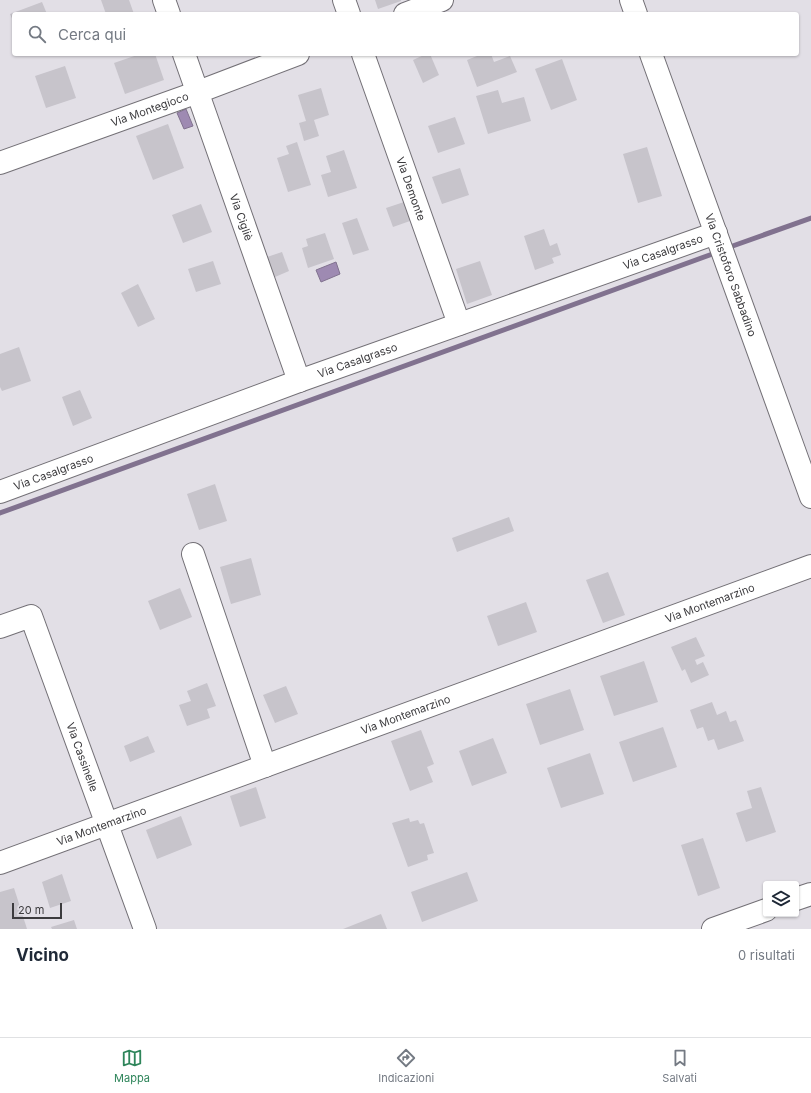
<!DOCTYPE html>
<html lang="it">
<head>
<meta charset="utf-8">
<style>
  :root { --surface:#fff; --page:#f2f2f3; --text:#1f2937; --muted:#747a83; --line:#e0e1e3; --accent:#2e855a }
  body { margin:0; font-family:Inter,sans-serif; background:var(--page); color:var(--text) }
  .controls { position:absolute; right:12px; bottom:12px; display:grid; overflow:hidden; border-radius:4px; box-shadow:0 1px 3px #0004 }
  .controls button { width:36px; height:36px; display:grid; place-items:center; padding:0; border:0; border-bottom:1px solid var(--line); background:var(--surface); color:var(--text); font:20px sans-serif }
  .scale { position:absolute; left:12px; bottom:10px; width:50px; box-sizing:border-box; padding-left:4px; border:2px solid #3c3b3e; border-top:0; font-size:11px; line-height:14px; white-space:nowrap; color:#3c3b3e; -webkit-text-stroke:3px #e2dfe6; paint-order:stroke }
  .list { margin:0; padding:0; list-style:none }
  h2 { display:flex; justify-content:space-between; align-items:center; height:52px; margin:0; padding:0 16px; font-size:17px }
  h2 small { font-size:13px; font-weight:400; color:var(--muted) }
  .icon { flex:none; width:22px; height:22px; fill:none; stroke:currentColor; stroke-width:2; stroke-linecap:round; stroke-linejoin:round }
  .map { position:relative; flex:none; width:811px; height:929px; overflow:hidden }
  .search { position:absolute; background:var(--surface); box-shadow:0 1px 3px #0004; left:12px; right:12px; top:12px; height:44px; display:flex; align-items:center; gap:10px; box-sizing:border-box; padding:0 14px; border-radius:4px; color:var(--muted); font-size:15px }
  .sheet { height:108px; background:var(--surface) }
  nav { display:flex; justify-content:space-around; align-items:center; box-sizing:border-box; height:56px; border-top:1px solid var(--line); background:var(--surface); font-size:11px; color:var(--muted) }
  nav a { display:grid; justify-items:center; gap:2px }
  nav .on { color:var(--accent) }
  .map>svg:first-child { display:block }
  .water { fill:#9e8ab2; stroke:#81728f }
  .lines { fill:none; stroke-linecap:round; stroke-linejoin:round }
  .stream { stroke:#81728f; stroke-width:5 }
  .building { fill:#c7c4cb }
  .minor-casing { stroke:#737076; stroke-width:24 }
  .minor { stroke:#fff; stroke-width:22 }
  .labels { text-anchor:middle; stroke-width:3; stroke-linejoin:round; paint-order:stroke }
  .street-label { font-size:11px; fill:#3c3b3e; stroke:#e2dfe6 }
</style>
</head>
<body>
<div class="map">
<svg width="811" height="929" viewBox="0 0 811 929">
  <rect width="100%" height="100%" fill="#e2dfe6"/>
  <!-- water -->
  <g class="water">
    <polygon points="186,109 193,126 184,129 177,113"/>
    <polygon points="336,262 340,274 321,282 316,270"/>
  </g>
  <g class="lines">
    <!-- stream -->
    <g class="stream">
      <polyline points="727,248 811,218"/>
      <polyline points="0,513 718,252"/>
    </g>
  </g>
  <!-- building -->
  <g class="building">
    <polygon points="101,0 129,0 134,14 106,14"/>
    <polygon points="375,0 401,0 401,1 378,9"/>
    <polygon points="42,2 47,14 14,14 14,23 10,14"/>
    <polygon points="140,54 155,54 164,80 125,94 114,63"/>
    <polygon points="426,54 430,54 439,75 423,83 413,60"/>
    <polygon points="482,54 491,54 494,62 510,56 517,72 477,87 467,60"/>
    <polygon points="562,59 577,100 551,110 535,69"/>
    <polygon points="65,66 76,98 46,108 35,76"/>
    <polygon points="321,88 329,115 314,120 319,136 304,141 299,123 306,121 298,95"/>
    <polygon points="498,90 502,103 524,97 531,121 488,134 476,96"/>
    <polygon points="455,117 465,144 438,153 428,126"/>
    <polygon points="168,124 184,168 153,180 136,136"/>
    <polygon points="297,142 311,185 288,192 277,158 289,154 286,146"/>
    <polygon points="647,147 662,196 638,203 623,154"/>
    <polygon points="344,150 357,188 328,197 321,175 331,172 326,156"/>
    <polygon points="460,168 469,195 442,204 432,177"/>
    <polygon points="404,202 410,221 393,227 386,208"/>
    <polygon points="201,204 212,232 183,243 172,215"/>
    <polygon points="357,218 369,250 353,255 342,223"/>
    <polygon points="544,229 550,246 557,243 561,255 552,258 554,263 535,270 524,236"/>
    <polygon points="325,233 334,259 308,268 302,248 308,246 306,239"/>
    <polygon points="282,252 289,271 275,277 267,257"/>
    <polygon points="213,261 221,284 196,292 188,269"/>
    <polygon points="480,261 492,295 467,304 456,269"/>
    <polygon points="138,284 155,319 138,327 121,293"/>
    <polygon points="19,347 31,381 2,391 0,387 0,354"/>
    <polygon points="80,390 92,418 73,426 62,397"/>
    <polygon points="215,484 227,521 199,530 187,494"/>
    <polygon points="509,517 514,531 457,552 452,538"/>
    <polygon points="251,558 261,595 231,604 220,567"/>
    <polygon points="608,572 625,615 603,623 586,580"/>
    <polygon points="180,588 192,617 160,630 148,601"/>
    <polygon points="526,602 537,632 498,646 487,616"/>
    <polygon points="696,637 705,656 695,660 697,665 703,662 709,675 691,683 685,669 682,671 671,647"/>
    <polygon points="644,661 658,702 614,716 600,676"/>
    <polygon points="207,683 216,706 207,709 210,718 187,726 179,705 191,701 187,691"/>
    <polygon points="286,686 298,714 275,723 263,695"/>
    <polygon points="570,689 584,730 540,745 526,704"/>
    <polygon points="712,702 717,715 726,711 730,722 736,720 744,741 718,750 714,739 708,741 703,727 697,729 690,710"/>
    <polygon points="663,727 677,767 633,782 619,742"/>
    <polygon points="421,730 434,764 427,767 433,782 410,791 391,741"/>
    <polygon points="148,736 155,752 130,762 124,746"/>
    <polygon points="493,738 507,773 472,786 459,751"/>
    <polygon points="590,753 604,794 561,808 547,768"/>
    <polygon points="256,787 266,818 240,827 230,796"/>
    <polygon points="761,787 776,832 746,842 736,813 752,808 747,791"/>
    <polygon points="181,816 192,845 157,859 146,830"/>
    <polygon points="409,818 410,822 418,820 420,824 424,823 434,853 427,855 428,860 408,867 392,823"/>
    <polygon points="703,838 720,888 698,896 681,845"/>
    <polygon points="467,872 478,901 422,922 411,892"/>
    <polygon points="62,874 71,901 50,908 42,882"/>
    <polygon points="14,888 27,929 0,929 0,892"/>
    <polygon points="381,914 387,929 343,929"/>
    <polygon points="74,920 77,929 52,929 51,927"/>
  </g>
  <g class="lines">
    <defs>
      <g id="minor">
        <polyline points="164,0 169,14"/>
        <polyline points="344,0 349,14"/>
        <polyline points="631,0 636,14"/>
        <polyline points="405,14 442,0"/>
        <path id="s1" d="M184,54l115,327"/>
        <path id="s2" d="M363,54l96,270"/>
        <path id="s3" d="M651,54l160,443"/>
        <path id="s4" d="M0,163l198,-71 100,-38"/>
        <path id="s5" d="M0,492l299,-111 417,-148"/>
        <polyline points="193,554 265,766"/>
        <path id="s6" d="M0,627l31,-11 114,313"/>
        <path id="s7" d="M0,863l811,-297"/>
        <polyline points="796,899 811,894"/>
        <polyline points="713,929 766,910"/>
      </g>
    </defs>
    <!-- minor casing -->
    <use href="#minor" class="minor-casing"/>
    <!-- minor -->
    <use href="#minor" class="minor"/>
  </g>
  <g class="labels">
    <!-- street labels -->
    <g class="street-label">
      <text dy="4" stroke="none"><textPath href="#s4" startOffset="159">Via Montegioco</textPath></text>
      <text dy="4" stroke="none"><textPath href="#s2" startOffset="143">Via Demonte</textPath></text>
      <text dy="4" stroke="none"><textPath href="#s1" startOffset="173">Via Cigliè</textPath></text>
      <text dy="4" stroke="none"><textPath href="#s5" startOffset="705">Via Casalgrasso</textPath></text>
      <text dy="4" stroke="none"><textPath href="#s3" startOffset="235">Via Cristoforo Sabbadino</textPath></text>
      <text dy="4" stroke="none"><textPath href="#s5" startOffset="381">Via Casalgrasso</textPath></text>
      <text dy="4" stroke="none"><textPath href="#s5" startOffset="57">Via Casalgrasso</textPath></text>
      <text dy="4" stroke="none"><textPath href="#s7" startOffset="756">Via Montemarzino</textPath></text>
      <text dy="4" stroke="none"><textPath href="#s7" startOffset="432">Via Montemarzino</textPath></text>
      <text dy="4" stroke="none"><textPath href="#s6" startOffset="183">Via Cassinelle</textPath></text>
      <text dy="4" stroke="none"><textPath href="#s7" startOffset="108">Via Montemarzino</textPath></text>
    </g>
  </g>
</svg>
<div class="controls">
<button><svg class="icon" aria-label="layers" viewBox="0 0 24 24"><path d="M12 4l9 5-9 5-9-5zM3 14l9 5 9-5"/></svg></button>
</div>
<div class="scale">20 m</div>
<div class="search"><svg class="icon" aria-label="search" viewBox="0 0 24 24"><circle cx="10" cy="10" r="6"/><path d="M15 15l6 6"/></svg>Cerca qui</div>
</div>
<section class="sheet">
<h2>Vicino<small>0 risultati</small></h2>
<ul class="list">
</ul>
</section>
<nav>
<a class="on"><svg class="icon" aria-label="map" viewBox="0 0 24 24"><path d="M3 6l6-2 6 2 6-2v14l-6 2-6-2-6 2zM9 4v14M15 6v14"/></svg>Mappa</a>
<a><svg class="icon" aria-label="directions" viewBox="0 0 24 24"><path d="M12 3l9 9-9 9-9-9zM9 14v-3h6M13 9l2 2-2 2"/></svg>Indicazioni</a>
<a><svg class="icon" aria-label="saved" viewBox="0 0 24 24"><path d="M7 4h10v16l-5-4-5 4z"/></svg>Salvati</a>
</nav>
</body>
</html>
